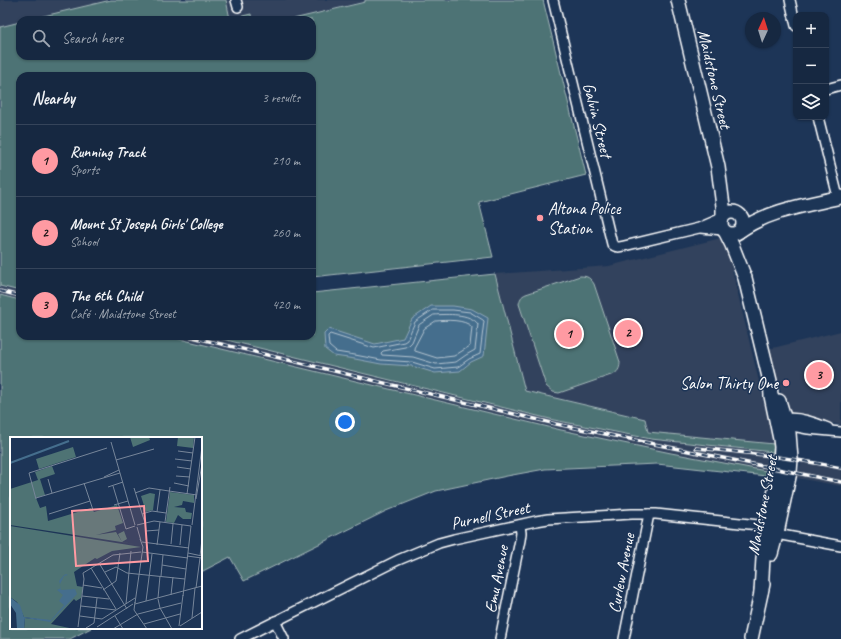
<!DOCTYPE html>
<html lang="en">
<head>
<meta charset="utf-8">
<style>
  :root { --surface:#162841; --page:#23344c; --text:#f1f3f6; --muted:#9ea6b1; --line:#35445a; --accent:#ff9aa2 }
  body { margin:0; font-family:Caveat,sans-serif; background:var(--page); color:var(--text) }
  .controls { position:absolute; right:12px; top:12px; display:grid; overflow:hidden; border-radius:8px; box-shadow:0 1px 3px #0004 }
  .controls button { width:36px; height:36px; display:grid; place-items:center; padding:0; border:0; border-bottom:1px solid var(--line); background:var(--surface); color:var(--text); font:20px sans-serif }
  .compass { position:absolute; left:745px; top:12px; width:36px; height:36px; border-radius:50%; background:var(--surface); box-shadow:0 1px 3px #0004; rotate:4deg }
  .you { position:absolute; left:345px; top:422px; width:14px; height:14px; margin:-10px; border:3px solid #fff; border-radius:50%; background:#1a73e8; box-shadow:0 0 0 6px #1a73e833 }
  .badge { display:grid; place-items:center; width:26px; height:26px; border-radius:50%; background:var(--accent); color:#111; font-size:13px; font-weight:700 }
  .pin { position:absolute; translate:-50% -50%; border:2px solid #fff; box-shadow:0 1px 4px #0006 }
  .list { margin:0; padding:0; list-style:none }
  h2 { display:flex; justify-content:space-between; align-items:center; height:52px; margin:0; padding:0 16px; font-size:17px }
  h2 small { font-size:13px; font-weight:400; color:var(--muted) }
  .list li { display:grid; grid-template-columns:26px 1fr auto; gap:12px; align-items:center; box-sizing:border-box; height:72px; padding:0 16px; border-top:1px solid var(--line) }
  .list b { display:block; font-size:15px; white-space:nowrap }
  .list p { margin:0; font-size:13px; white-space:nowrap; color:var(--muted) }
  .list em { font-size:13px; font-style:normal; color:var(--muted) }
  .icon { flex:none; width:22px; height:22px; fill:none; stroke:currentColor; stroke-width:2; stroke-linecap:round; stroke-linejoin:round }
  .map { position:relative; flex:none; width:841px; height:639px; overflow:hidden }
  .search { position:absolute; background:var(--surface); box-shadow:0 1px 3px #0004; left:16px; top:16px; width:300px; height:44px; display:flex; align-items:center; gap:10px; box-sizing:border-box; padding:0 14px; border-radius:12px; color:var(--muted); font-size:15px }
  .panel { position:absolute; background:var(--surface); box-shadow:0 1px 3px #0004; left:16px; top:72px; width:300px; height:268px; border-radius:12px }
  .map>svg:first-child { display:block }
  .built { fill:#31425d }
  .green { fill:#4e7374; stroke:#a6b9ba }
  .water { fill:#456e8d; stroke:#8fa8bb }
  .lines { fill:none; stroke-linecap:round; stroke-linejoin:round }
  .shore { stroke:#b5c5d1; stroke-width:1 }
  .street-casing { stroke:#fff; stroke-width:12 }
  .secondary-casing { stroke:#fff; stroke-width:16 }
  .street { stroke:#1d3557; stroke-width:9 }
  .secondary { stroke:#1d3557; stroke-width:13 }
  .rail-casing { stroke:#fff; stroke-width:3.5 }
  .rail { stroke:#1d3557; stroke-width:2; stroke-dasharray:6; stroke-linecap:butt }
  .poi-dot { fill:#ff9aa2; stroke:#1d3557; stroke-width:1.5 }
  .labels { text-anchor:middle; stroke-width:3; stroke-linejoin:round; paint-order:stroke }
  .street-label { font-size:17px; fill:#fff; stroke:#1d3557 }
  .poi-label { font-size:17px; fill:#fff; stroke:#1d3557; text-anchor:start }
  .inset-river { fill:none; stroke:#456e8d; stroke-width:2 }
  .inset-road { fill:none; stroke:#77869a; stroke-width:1 }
  .view { fill:#ff9aa2; fill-opacity:0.15; stroke:#ff9aa2; stroke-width:2 }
  .inset-edge { fill:none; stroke:#fff; stroke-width:2 }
</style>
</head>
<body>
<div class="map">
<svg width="841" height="639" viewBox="0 0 841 639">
  <rect width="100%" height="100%" fill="#1d3557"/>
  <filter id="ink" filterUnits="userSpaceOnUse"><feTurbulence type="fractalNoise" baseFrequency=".025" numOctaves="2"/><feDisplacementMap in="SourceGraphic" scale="8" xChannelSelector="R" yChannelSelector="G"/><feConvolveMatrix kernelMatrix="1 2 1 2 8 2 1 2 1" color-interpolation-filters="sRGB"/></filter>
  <g filter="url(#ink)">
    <!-- built -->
    <g class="built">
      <polygon points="0,0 111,0 27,20 20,20 20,22 0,27"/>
      <polygon points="226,0 365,0 366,1 289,20 252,20 251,14 230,19"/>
      <polygon points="721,238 725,240 774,444 648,432 645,419 525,391 495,274 609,266"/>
      <polygon points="0,286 20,291 20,300 0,295"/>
      <polygon points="841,331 841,425 791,415 786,410 769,349"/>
      <polygon points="167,336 210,336 519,412 554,420 628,435 651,439 680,442 773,452 771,472 751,469 671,453 561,430"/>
      <polygon points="802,459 841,466 841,486 797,478"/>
    </g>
    <!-- green -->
    <g class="green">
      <polygon points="111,0 226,0 230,19 251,14 252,20 27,20"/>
      <polygon points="365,0 543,0 586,175 479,202 493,257 312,277 312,76 20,76 20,291 0,286 0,27 20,22 20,56 312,56 312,20 289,20 365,2"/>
      <polygon points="495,274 525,391 645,419 648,432 774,444 773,452 651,439 554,420 210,336 312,336 312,293"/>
      <path d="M580,276c8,0 10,2 14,8l26,78c0,5 -1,9 -6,12l-55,19 -6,-1 -7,-6 -27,-82c1,-5 2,-8 7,-10z"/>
      <polygon points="0,295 20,300 20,336 167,336 561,430 671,453 766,471 766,476 657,464 545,469 507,476 436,491 386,511 244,581 230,557 201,572 201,438 11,438 11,628 91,628 70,639 0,639"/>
    </g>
    <!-- water -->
    <polygon class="water" points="431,306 453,306 472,309 488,318 484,356 471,362 460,371 435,373 412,366 381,364 355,359 334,356 325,349 324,334 329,329 375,344 403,338 412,319"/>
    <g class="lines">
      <!-- shore -->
      <g class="shore">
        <polygon points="433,310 453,310 470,312 483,320 484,321 480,354 469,359 458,367 435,369 412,362 381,360 355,355 336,352 329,346 328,336 330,334 374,348 404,342 407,340 415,322"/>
        <path d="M434,315c13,-1 36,-2 44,9l-3,26 -9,5 -10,7 -20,2 -23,-7 -15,-1 -16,-1 -1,-2 2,-2 22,-4 4,-2 3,-3 7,-17z"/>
        <path d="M436,321c10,-1 29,-2 36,6l-2,19 -16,10 -17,2 -22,-7 -1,-3 10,-19z"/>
      </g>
      <defs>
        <g id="street">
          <polyline points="236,0 238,7"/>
          <path d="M553,0l59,244c4,4 8,3 12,2l75,-18 23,-10"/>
          <polyline points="790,0 796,26"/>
          <polyline points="826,89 841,85"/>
          <polyline points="818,117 838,197"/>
          <polyline points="701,228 723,230"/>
          <path d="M785,419c13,-3 31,4 43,9"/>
          <polyline points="787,425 808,429 841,432"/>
          <polyline points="776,534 841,546"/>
          <polyline points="275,621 284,639"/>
          <polyline points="240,639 398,560 439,543 454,539 536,521 548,519 632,514 656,514 768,526"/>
          <polyline points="500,639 520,540 521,533 520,525"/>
          <polyline points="624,639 649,514"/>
        </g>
        <g id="secondary">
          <polyline points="678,0 718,167 723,206 723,216"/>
          <circle cx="732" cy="223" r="11"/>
          <path d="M741,230c29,-20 66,-25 100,-33"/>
          <polyline points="726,233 732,245 745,278 770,381 771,396 780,439 781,447 780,464 767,532 763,558 761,592"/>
          <polyline points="771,554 778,528 790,472 791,459 789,433 779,401"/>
          <polyline points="751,639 763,584"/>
        </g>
      </defs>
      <!-- street casing -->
      <use href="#street" class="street-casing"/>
      <!-- secondary casing -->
      <use href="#secondary" class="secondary-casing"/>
      <!-- street -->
      <use href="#street" class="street"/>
      <!-- secondary -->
      <use href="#secondary" class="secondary"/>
      <defs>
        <g id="rail">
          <polyline points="0,291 20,296"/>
          <polyline points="188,336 556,424 841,482"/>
          <path d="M696,448c49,4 97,10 145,20"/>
        </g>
      </defs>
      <!-- rail casing -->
      <use href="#rail" class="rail-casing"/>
      <!-- rail -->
      <use href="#rail" class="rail"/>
    </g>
  </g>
  <!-- markers -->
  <g class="poi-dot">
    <circle cx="540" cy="218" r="4"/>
    <circle cx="786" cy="383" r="4"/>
  </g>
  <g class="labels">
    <!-- street labels -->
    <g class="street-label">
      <text transform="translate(715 79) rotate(77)" y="6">Maidstone Street</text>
      <text transform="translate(598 120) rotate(76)" y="6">Galvin Street</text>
      <text transform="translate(762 505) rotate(-79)" y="6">Maidstone Street</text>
      <text transform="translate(490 515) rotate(-12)" y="6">Purnell Street</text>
      <text transform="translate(621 573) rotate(-79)" y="6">Curlew Avenue</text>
      <text transform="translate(496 579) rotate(-79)" y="6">Emu Avenue</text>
    </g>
    <!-- poi labels -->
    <g class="poi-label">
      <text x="548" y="214">Altona Police<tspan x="548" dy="20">Station</tspan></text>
      <text x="778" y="389" text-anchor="end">Salon Thirty One</text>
    </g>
  </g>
  <!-- overview -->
  <g transform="translate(10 437)">
    <rect width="192" height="192" fill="#1d3557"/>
    <path d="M120,0h19l1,3 -17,7zM168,0h16l-1,11 -16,-2zM63,10l3,10 -37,12 -3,-10zM42,29l3,8 -15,5 5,16 -9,3 4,10 6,-2 2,15 43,-13 3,4 23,-7 6,18 -8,3 1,4 -20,5 20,-3 6,10 -4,-8 6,-3 3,8 -5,3 19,3 -131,-20v-36l28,-9 -3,-8zM160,55l24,3v8l-11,-2 -1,4 -8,2 11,1 1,4 6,1 -1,6h-8l-5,-4 -4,8 -8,-1zM140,56l5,1 -2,16 -7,2 -5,-16zM0,89l131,21 -29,4 -15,8 -2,-1 -21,14 3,14 6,1 -2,11 -5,3 -2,-2 -23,25 23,5h-50l1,-11 25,3 -26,-4 -7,-15 -7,-5z" fill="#4e7374"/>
    <path d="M54,138l2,-1 2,1 -4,1 -4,8 1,6 14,-1 2,5 -27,28 -25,-4 -1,11h-7l-1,-16 -6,-9v-7l10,8 4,12 27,3 13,-15 -5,-4 4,-6 -6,-5 4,-2 -2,-7z" fill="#456e8d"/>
    <path class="inset-river" d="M0,26l59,-22"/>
    <path class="inset-road" d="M101,5l24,83M168,14l15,2M165,22l17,2M106,23l38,-11M167,30l14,2M166,39l14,1M94,40l15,-7M38,42l4,14M74,46l9,27M164,46l15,3M103,49l13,43 9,-3M98,50l15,-5M124,51l11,35M159,54l28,4M125,56l14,-5 20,3M177,57l8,-57M26,61l84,-25M26,62l-7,-26 78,-25M186,62l6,-35M104,68l14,-4M147,75l3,-22M39,77l41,-13M132,77l10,-3 14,2M155,85l5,-35M127,88l17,-4 37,5M182,88l10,-79M127,90l4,14M136,94l13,-1M132,105l47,6M161,107l2,-20M147,108l3,-23M170,108l2,-20M132,115l46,6M178,116l14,3M177,119l15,2M190,119l2,-17M89,126l28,46M152,128l24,4M81,131l25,41M95,135l11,-5 11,6 58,6M151,139l2,-21M73,148l19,3M186,151l4,-30M93,153l13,-9 4,-28M161,158l2,-18M72,159l27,3M173,159l8,-70M148,161l2,-22M148,162l2,9 12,21M136,164l6,-47M125,165l-1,8 13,19M125,166l8,-56 -3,-8M116,167l5,-53M125,167l67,-18M71,169l35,4M70,179l22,3 33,-21M105,179l8,13M182,181l3,-30M134,187l36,-10M169,189l4,-31M170,189l22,-14M68,190l6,-48 -1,-6 30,-18 28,-3M87,190l36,-23M76,191l8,-5 3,-25M103,192l25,-15 43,-11"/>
    <path class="view" d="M134,69l4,55 -72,5 -4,-55z"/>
    <rect width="192" height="192" class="inset-edge"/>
  </g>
</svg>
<div class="controls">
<button>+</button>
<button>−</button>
<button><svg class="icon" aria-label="layers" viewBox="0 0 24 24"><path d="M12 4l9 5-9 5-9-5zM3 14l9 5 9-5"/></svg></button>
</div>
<svg class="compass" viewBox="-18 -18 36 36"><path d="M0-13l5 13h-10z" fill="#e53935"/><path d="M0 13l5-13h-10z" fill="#9ea6b1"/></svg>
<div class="you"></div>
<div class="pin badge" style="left:569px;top:334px">1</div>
<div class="pin badge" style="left:628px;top:333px">2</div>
<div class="pin badge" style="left:819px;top:375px">3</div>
<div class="search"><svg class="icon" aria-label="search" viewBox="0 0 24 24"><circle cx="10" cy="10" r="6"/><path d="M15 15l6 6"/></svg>Search here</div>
<section class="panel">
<h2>Nearby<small>3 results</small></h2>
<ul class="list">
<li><span class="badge">1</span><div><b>Running Track</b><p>Sports</p></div><em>210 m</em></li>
<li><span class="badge">2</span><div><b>Mount St Joseph Girls' College</b><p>School</p></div><em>260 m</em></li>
<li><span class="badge">3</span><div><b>The 6th Child</b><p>Café · Maidstone Street</p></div><em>420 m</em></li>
</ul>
</section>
</div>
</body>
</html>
